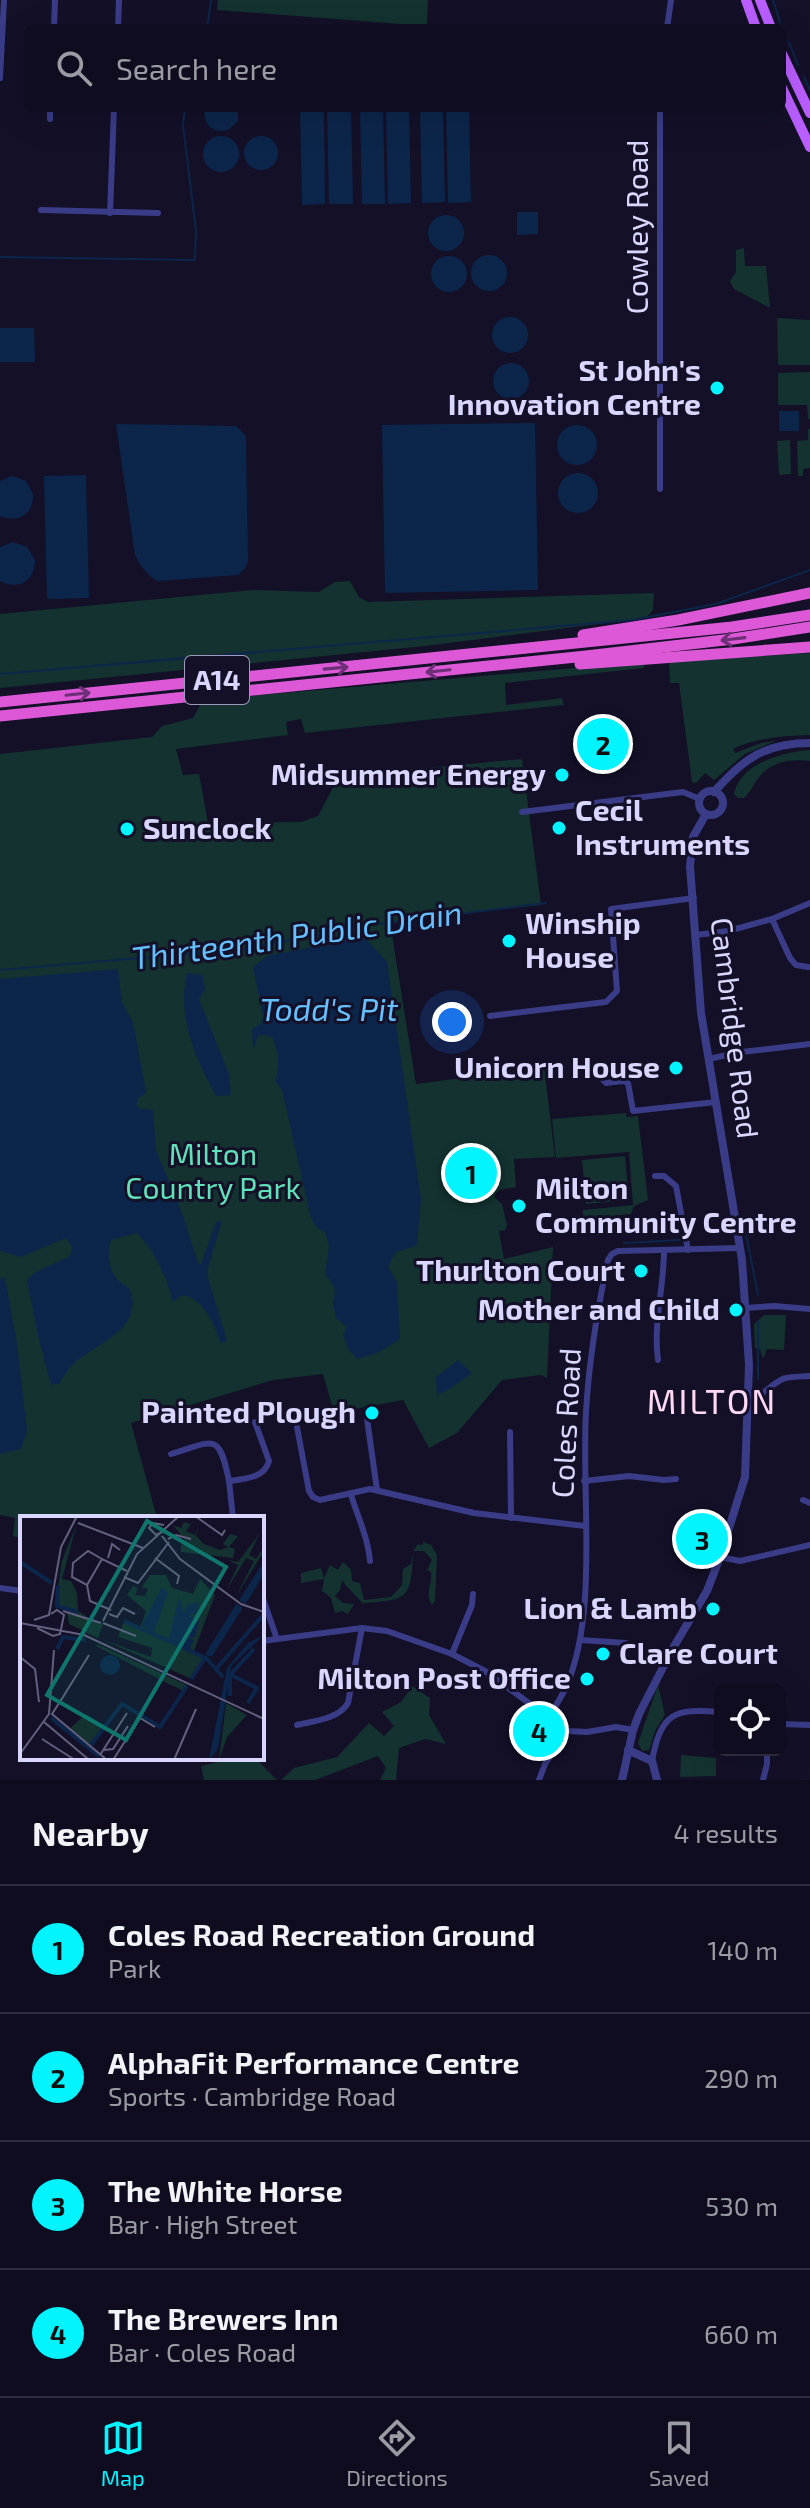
<!DOCTYPE html>
<html lang="en">
<head>
<meta charset="utf-8">
<style>
  :root { --surface:#0e0c1e; --page:#1c1a2b; --text:#f1f3f6; --muted:#9b9ba4; --line:#2e2c3c; --accent:#03f3ff }
  body { margin:0; font-family:"Exo 2",sans-serif; background:var(--page); color:var(--text) }
  .controls { position:absolute; right:24px; bottom:24px; display:grid; overflow:hidden; border-radius:12px; box-shadow:0 8px 32px #0002 }
  .controls button { width:72px; height:72px; display:grid; place-items:center; padding:0; border:0; border-bottom:2px solid var(--line); background:var(--surface); color:var(--text); font:40px sans-serif }
  .you { position:absolute; left:452px; top:1022px; width:28px; height:28px; margin:-20px; border:6px solid #fff; border-radius:50%; background:#1a73e8; box-shadow:0 0 0 12px #1a73e833 }
  .badge { display:grid; place-items:center; width:52px; height:52px; border-radius:50%; background:var(--accent); color:#111; font-size:26px; font-weight:700 }
  .pin { position:absolute; translate:-50% -50%; border:4px solid #fff; box-shadow:0 2px 8px #0006 }
  .list { margin:0; padding:0; list-style:none }
  h2 { display:flex; justify-content:space-between; align-items:center; height:104px; margin:0; padding:0 32px; font-size:34px }
  h2 small { font-size:26px; font-weight:400; color:var(--muted) }
  .list li { display:grid; grid-template-columns:52px 1fr auto; gap:24px; align-items:center; box-sizing:border-box; height:128px; padding:0 32px; border-top:2px solid var(--line) }
  .list b { display:block; font-size:30px; white-space:nowrap }
  .list p { margin:0; font-size:26px; white-space:nowrap; color:var(--muted) }
  .list em { font-size:26px; font-style:normal; color:var(--muted) }
  .icon { flex:none; width:44px; height:44px; fill:none; stroke:currentColor; stroke-width:2; stroke-linecap:round; stroke-linejoin:round }
  .map { position:relative; flex:none; width:810px; height:1780px; overflow:hidden }
  .search { position:absolute; background:var(--surface); box-shadow:0 8px 32px #0002; left:24px; right:24px; top:24px; height:88px; display:flex; align-items:center; gap:20px; box-sizing:border-box; padding:0 28px; border-radius:12px; color:var(--muted); font-size:30px }
  .sheet { height:616px; background:var(--surface) }
  nav { display:flex; justify-content:space-around; align-items:center; box-sizing:border-box; height:112px; border-top:2px solid var(--line); background:var(--surface); font-size:22px; color:var(--muted) }
  nav a { display:grid; justify-items:center; gap:4px }
  nav .on { color:var(--accent) }
  .map>svg:first-child { display:block }
  .green { fill:#133230 }
  .water { fill:#0c264b }
  .lines { fill:none; stroke-linecap:round; stroke-linejoin:round }
  .stream { stroke:#0c264b; stroke-width:2 }
  .minor { stroke:#3a3c88; stroke-width:6 }
  .tertiary { stroke:#3a3c88; stroke-width:8 }
  .primary { stroke:#ba5eff; stroke-width:10 }
  .trunk { stroke:#dc58d6; stroke-width:11 }
  .oneway { stroke:#6d3076 }
  .poi-dot { fill:#03f3ff; stroke:#131028; stroke-width:3 }
  .labels { text-anchor:middle; stroke-width:6; stroke-linejoin:round; paint-order:stroke }
  .shield { fill:#131028; stroke:#9e9bbe; stroke-width:2 }
  .shield-label { font-size:28px; font-weight:bold; fill:#d9d7ff }
  .street-label { font-size:30px; fill:#d9d7ff; stroke:#131028 }
  .poi-label { font-size:30px; font-weight:bold; fill:#d9d7ff; stroke:#131028; text-anchor:end }
  .park-label { font-size:30px; fill:#61e1ba; stroke:#131028 }
  .water-label { font-size:32px; font-style:italic; fill:#65c0ff; stroke:#131028 }
  .quarter-label { font-size:34px; letter-spacing:2px; fill:#ffd9f3; stroke:#131028 }
  .inset-river { fill:none; stroke:#0c264b; stroke-width:4 }
  .inset-road { fill:none; stroke:#62607e; stroke-width:2 }
  .view { fill:#0f766e; fill-opacity:0.15; stroke:#0f766e; stroke-width:4 }
  .inset-edge { fill:none; stroke:#d9d7ff; stroke-width:4 }
</style>
</head>
<body>
<div class="map">
<svg width="810" height="1780" viewBox="0 0 810 1780">
  <rect width="100%" height="100%" fill="#131028"/>
  <!-- green -->
  <g class="green">
    <polygon points="218,0 428,0 427,26 217,10"/>
    <polygon points="744,248 745,266 766,266 770,308 734,289 730,281 736,272 736,250"/>
    <polygon points="777,318 810,320 810,365 778,365"/>
    <polygon points="810,372 810,419 808,419 807,405 778,405 778,373"/>
    <polygon points="808,429 810,429 810,468 803,469 803,476 798,476 797,441 808,440"/>
    <polygon points="790,440 791,474 779,475 777,441"/>
    <polygon points="350,581 359,597 368,602 654,593 653,610 646,618 425,646 0,688 0,614 253,590 319,592 335,582"/>
    <path d="M810,653v82c-27,1 -52,2 -77,14l2,4 26,-10 15,-2 -31,13 -31,26 -9,-7 -9,10 -4,-1 -13,-99h-9l-1,-21z"/>
    <polygon points="645,662 644,668 505,683 506,705 562,698 564,705 305,733 301,719 286,722 288,735 176,749 183,775 199,774 208,823 301,822 318,816 339,776 522,759 541,905 390,922 416,1084 544,1067 555,1157 514,1159 516,1187 499,1190 495,1194 495,1198 502,1204 507,1225 505,1230 499,1231 504,1259 553,1247 547,1378 541,1375 502,1380 457,1433 429,1448 403,1400 334,1413 323,1374 273,1380 131,1423 157,1518 22,1518 22,1538 13,1536 15,1518 0,1515 0,754 152,737 162,726 193,718 203,700"/>
    <path d="M810,750v11c-19,-2 -37,0 -50,15 -6,7 -9,16 -16,22h-6l-4,-4c6,-31 49,-42 76,-44z"/>
    <polygon points="626,1113 627,1117 638,1116 648,1200 634,1206 631,1214 583,1219 583,1210 633,1205 629,1152 556,1158 552,1119"/>
    <polygon points="625,1156 629,1200 586,1204 582,1160"/>
    <polygon points="764,1315 786,1315 784,1350 767,1349 763,1359 760,1349 755,1348 754,1324"/>
    <path d="M424,1542l7,3 6,10 -2,46 -3,4c-8,-12 1,-21 -1,-33l-4,-2 5,-10 -8,-9h-11l5,-7 3,2z"/>
    <path d="M413,1553c-2,45 -4,47 -49,50v2c-7,-9 -16,-16 -22,-25l-2,10 -5,6 8,7 11,1 -6,10 -6,-3 -7,2 -4,-15 -9,-7 2,-12 -23,4v-10l20,-5 3,10 6,-13 8,5 5,-8 8,8 1,11 8,2 4,17 27,-3 11,-12 1,-16 8,-5z"/>
    <polygon points="658,1685 665,1715 656,1729 649,1750 642,1751 638,1743"/>
    <polygon points="412,1686 430,1698 429,1715 446,1744 425,1739 399,1748 396,1780 380,1780 386,1768 378,1756 315,1780 281,1780 294,1768 337,1757 369,1723 384,1736 394,1726 382,1712 401,1702"/>
    <polygon points="681,1755 716,1758 716,1776 680,1777"/>
    <polygon points="234,1758 255,1758 277,1780 204,1780 201,1766"/>
  </g>
  <!-- water -->
  <g class="water">
    <path d="M205,108h33v13l-10,9c-15,4 -26,-6 -23,-22z"/>
    <polygon points="300,108 324,108 325,204 302,205"/>
    <polygon points="327,108 351,108 353,204 329,204"/>
    <polygon points="360,108 383,108 385,204 362,204"/>
    <polygon points="386,108 409,108 411,203 388,204"/>
    <polygon points="420,108 443,108 445,202 422,203"/>
    <polygon points="446,108 469,108 471,202 448,203"/>
    <circle cx="261" cy="153" r="17"/>
    <circle cx="221" cy="154" r="18"/>
    <polygon points="517,212 538,212 538,234 517,235"/>
    <circle cx="446" cy="233" r="18"/>
    <circle cx="489" cy="273" r="18"/>
    <circle cx="449" cy="274" r="18"/>
    <circle cx="510" cy="335" r="18"/>
    <polygon points="0,328 34,328 35,362 0,362"/>
    <circle cx="511" cy="381" r="18"/>
    <rect x="779" y="411" width="20" height="20"/>
    <polygon points="535,423 538,590 385,593 382,425"/>
    <path d="M116,424l120,2 10,10 2,126 -3,6 -7,7 -80,6c-9,-4 -19,-16 -23,-26z"/>
    <circle cx="577" cy="445" r="20"/>
    <circle cx="578" cy="493" r="20"/>
    <polygon points="86,475 89,598 47,599 44,476"/>
    <path d="M12,476l14,5 7,13c1,20 -15,30 -33,22v-35z"/>
    <path d="M13,542l14,5 8,13c0,21 -17,31 -35,21v-34z"/>
    <path d="M365,938l22,24 34,237 -4,46 -22,8 -7,14 9,15 3,57 -23,14 -20,6 -8,-9 -6,-15 4,-8 -11,-9 -3,-15 2,-9 -1,-8 -9,-12 4,-27 -4,-15 -8,-4 -6,-10 -29,-128 -7,-9c5,-14 4,-30 -3,-44l-13,-2 -6,14 -1,-20 10,-6 1,-7 -10,-49 14,-11 85,-17z"/>
    <path d="M118,969l4,34 11,19 13,71 -9,6 1,9 15,2 3,40 26,63 16,50 3,1 15,-42 6,-1 -14,47v10l19,63 -6,2c-6,-17 -17,-45 -39,-48l-9,7 -7,-23 -14,-28 -15,-18 -26,7c-6,20 0,39 18,48 17,40 -31,54 -55,75 -6,5 -10,14 -15,21l-8,1 -13,-49 -11,-56 9,-8 33,-15 4,-9 -7,-10 -45,19 -21,-6v-272z"/>
    <path d="M187,973l16,2 2,14 -6,10 30,75 2,21 -15,1c-21,-39 -39,-78 -29,-123z"/>
    <polygon points="5,1278 17,1344 27,1431 21,1449 0,1454 0,1279"/>
    <polygon points="458,1360 472,1373 451,1388 437,1395 436,1377"/>
  </g>
  <g class="lines">
    <!-- stream -->
    <g class="stream">
      <polyline points="773,0 780,22"/>
      <polyline points="207,28 211,0"/>
      <polyline points="789,42 798,65"/>
      <polyline points="804,77 810,90"/>
      <polyline points="0,257 195,260 196,231 183,125 185,108"/>
      <polyline points="0,674 632,620 716,604 810,570"/>
      <polyline points="0,970 245,949 370,925 546,903"/>
      <polyline points="746,1234 758,1295"/>
      <polyline points="624,1243 680,1240"/>
      <polyline points="758,1379 758,1321"/>
    </g>
    <!-- minor -->
    <g class="minor">
      <polyline points="54,28 55,0"/>
      <polyline points="118,28 119,0"/>
      <polyline points="667,28 671,0"/>
      <polyline points="0,78 4,0"/>
      <polyline points="660,108 660,489"/>
      <polyline points="50,119 50,108"/>
      <polyline points="41,210 158,213"/>
      <polyline points="110,213 114,108"/>
      <polyline points="522,812 683,792 700,799"/>
      <polyline points="772,919 790,958 796,965 808,967"/>
      <polyline points="696,935 728,931 772,919 810,903"/>
      <polyline points="490,1016 606,1002 617,991 611,909 694,898"/>
      <polyline points="708,1059 742,1052 810,1044"/>
      <polyline points="601,1065 603,1080 606,1083 623,1081 628,1083 633,1111 716,1102"/>
      <polyline points="655,1176 664,1176 676,1186 688,1250"/>
      <polyline points="745,1308 774,1306 810,1309"/>
      <path d="M658,1360c-5,-38 6,-72 6,-109"/>
      <path d="M749,1394l14,-1c21,-17 19,-16 47,-17"/>
      <polyline points="367,1419 377,1490"/>
      <polyline points="297,1427 309,1491 313,1497 320,1500 370,1489 474,1513 585,1526"/>
      <polyline points="510,1432 511,1518"/>
      <path d="M171,1454c43,-13 48,-23 58,27 15,-2 36,-3 40,-20l-14,-39"/>
      <polyline points="229,1481 233,1518"/>
      <polyline points="584,1481 629,1476 664,1480 676,1479"/>
      <path d="M351,1495c7,22 17,43 19,66"/>
      <polyline points="803,1500 810,1503"/>
      <polyline points="720,1557 740,1561 810,1545"/>
      <polyline points="0,1588 22,1591"/>
      <polyline points="262,1596 277,1639"/>
      <polyline points="580,1640 626,1643"/>
      <polyline points="262,1641 362,1628 387,1631 452,1654 485,1671 567,1731 587,1732 616,1727 633,1730"/>
      <polyline points="452,1654 472,1605 473,1594"/>
      <path d="M548,1719c6,-11 13,-21 18,-32 33,-74 15,-193 20,-275 3,-51 11,-101 22,-152l4,-6 6,-3 122,-3"/>
      <polyline points="780,1724 810,1725"/>
      <path d="M297,1725c17,-4 42,-6 51,-22l14,-75"/>
      <path d="M652,1761c9,-48 22,-53 68,-49"/>
      <polyline points="539,1780 545,1764 567,1731"/>
      <polyline points="763,1780 767,1764 767,1750"/>
    </g>
    <!-- tertiary -->
    <g class="tertiary">
      <circle cx="711" cy="803" r="12"/>
      <path d="M714,792c29,-33 51,-49 96,-49"/>
      <polyline points="628,1750 652,1761 657,1780"/>
      <polyline points="622,1780 633,1730 640,1712 673,1648 707,1591 720,1557 745,1477 749,1365 742,1260 701,1013 690,866 693,837 706,814"/>
    </g>
    <!-- primary -->
    <g class="primary">
      <polyline points="746,0 756,28"/>
      <polyline points="760,0 771,28"/>
      <polyline points="782,54 810,113"/>
      <polyline points="782,88 810,147"/>
    </g>
    <!-- trunk -->
    <g class="trunk">
      <polyline points="583,635 678,620 810,593"/>
      <polyline points="580,664 810,647"/>
      <polyline points="0,702 732,627 810,615"/>
      <polyline points="0,716 586,656 733,639 810,627"/>
    </g>
  </g>
  <!-- one-way arrows -->
  <defs><path id="oneway-shaft" d="M-6 0H5M1.5-3L5.5 0L1.5 3" fill="none" stroke-width="1.6" stroke-linecap="round" stroke-linejoin="round" transform="scale(2)"/></defs>
  <g class="oneway">
    <use href="#oneway-shaft" transform="translate(733 639) rotate(173)"/>
    <use href="#oneway-shaft" transform="translate(336 668) rotate(-5)"/>
    <use href="#oneway-shaft" transform="translate(438 671) rotate(174)"/>
    <use href="#oneway-shaft" transform="translate(78 694) rotate(-6)"/>
  </g>
  <!-- markers -->
  <g class="poi-dot">
    <circle cx="717" cy="388" r="8"/>
    <circle cx="562" cy="775" r="8"/>
    <circle cx="559" cy="828" r="8"/>
    <circle cx="127" cy="829" r="8"/>
    <circle cx="509" cy="941" r="8"/>
    <circle cx="676" cy="1068" r="8"/>
    <circle cx="519" cy="1206" r="8"/>
    <circle cx="641" cy="1271" r="8"/>
    <circle cx="736" cy="1310" r="8"/>
    <circle cx="372" cy="1413" r="8"/>
    <circle cx="713" cy="1609" r="8"/>
    <circle cx="603" cy="1654" r="8"/>
    <circle cx="587" cy="1679" r="8"/>
  </g>
  <g class="labels">
    <!-- shield labels -->
    <rect class="shield" x="185" y="656" width="64" height="48" rx="6"/>
    <g class="shield-label">
      <text x="217" y="690">A14</text>
    </g>
    <!-- street labels -->
    <g class="street-label">
      <text transform="translate(638 227) rotate(-90)" y="10">Cowley Road</text>
      <text transform="translate(734 1028) rotate(83)" y="10">Cambridge Road</text>
      <text transform="translate(567 1423) rotate(-87)" y="10">Coles Road</text>
    </g>
    <!-- poi labels -->
    <g class="poi-label">
      <text x="701" y="381">St John's<tspan x="701" dy="34">Innovation Centre</tspan></text>
      <text x="546" y="785">Midsummer Energy</text>
      <text x="575" y="821" text-anchor="start">Cecil<tspan x="575" dy="34">Instruments</tspan></text>
      <text x="143" y="839" text-anchor="start">Sunclock</text>
      <text x="525" y="934" text-anchor="start">Winship<tspan x="525" dy="34">House</tspan></text>
      <text x="660" y="1078">Unicorn House</text>
      <text x="535" y="1199" text-anchor="start">Milton<tspan x="535" dy="34">Community Centre</tspan></text>
      <text x="625" y="1281">Thurlton Court</text>
      <text x="720" y="1320">Mother and Child</text>
      <text x="356" y="1423">Painted Plough</text>
      <text x="697" y="1619">Lion &amp; Lamb</text>
      <text x="619" y="1664" text-anchor="start">Clare Court</text>
      <text x="571" y="1689">Milton Post Office</text>
    </g>
    <!-- park labels -->
    <g class="park-label">
      <text x="213" y="1165">Milton<tspan x="213" dy="34">Country Park</tspan></text>
    </g>
    <!-- water labels -->
    <g class="water-label">
      <text transform="translate(297 936) rotate(-8)" y="11">Thirteenth Public Drain</text>
      <text x="329" y="1021">Todd's Pit</text>
    </g>
    <!-- quarter labels -->
    <g class="quarter-label">
      <text x="712" y="1414">MILTON</text>
    </g>
  </g>
  <!-- overview -->
  <g transform="translate(20 1516)">
    <rect width="244" height="244" fill="#131028"/>
    <path d="M164,6l7,2 -5,7 9,4 3,-6 -2,7 8,8 16,6 8,-3 -5,-3 7,-10 8,2 -9,11 6,2 -2,9 -52,-6v-7l7,-1 -15,-19 8,3zM57,7l-15,56 9,2 6,12 1,18 19,12 -42,-17 7,-45zM240,17l-11,22 7,4 8,-12v4l-29,47 19,-37 -8,-3 -20,33 12,-26 -10,-5 10,2zM130,59h16l6,13 21,6 7,-15 15,16 -21,56 12,7 -14,21 -91,-40 50,18 1,-9 -34,-11 6,-15 16,6 6,-17 -19,-16 6,-9 5,2 -3,7 10,1 3,-7 -6,-2zM47,97l36,11 -5,14 -29,-14zM76,130l1,-2 90,41 -3,6 -15,-7zM206,187l21,12 -20,22 -8,23zM66,198l19,13 -16,17 -20,-15z" fill="#133230"/>
    <path d="M142,71l6,6 -14,39 -12,-7zM159,81l5,16 3,-8 12,-3 -3,12 -7,1 10,7 -4,15h-8l7,3 -5,9 -20,-10zM244,119l-33,31 -13,83 -9,11 18,-92 21,-25zM80 149a10 10 0 1 1 20 0a10 10 0 1 1-20 0Z" fill="#0c264b"/>
    <path class="inset-river" d="M0,46l32,21M38,70l-1,20 21,6M221,85l23,-36M224,87l20,-33M104,105l82,37 17,19M37,133l6,-12 22,3M187,139l31,-50M190,140l31,-49M196,153l48,-55M211,159l26,13 -9,15M171,163l14,-21M210,180v-21l24,-26M31,202l48,38M71,229l31,-41 38,23 27,-41"/>
    <path class="inset-road" d="M175,0l27,19 3,-5M58,7l65,25M142,16l-6,3 -7,-7 4,-5 11,2M142,20l18,23 61,45 23,8M148,23l8,-4 15,4M88,42l4,-14 8,6M135,42l24,18 -2,8M104,61l14,6 31,-41M67,69l-15,-8 1,-14 15,-12 14,8M91,94l-21,-9 -3,-16 15,-26 25,12M43,95l38,12M89,98l8,3 6,-9 12,6M14,104l15,-5 12,-68 16,-31M83,105l34,-67 42,-38M0,107l64,12 180,84M83,107l33,13M17,112l16,8 7,-2 4,-19 -7,-5 -6,4M0,141l15,12 4,33M43,181l-11,17 55,46M43,181l26,-42M24,206l44,37M22,223l33,21M84,234l9,-1 15,-23M0,238l29,-40 5,-64M80,239l27,-42M93,244l27,-42 15,9M154,244l22,-51"/>
    <path class="view" d="M127,5l79,46 -100,173 -79,-45z"/>
    <rect width="244" height="244" class="inset-edge"/>
  </g>
</svg>
<div class="controls">
<button><svg class="icon" aria-label="locate" viewBox="0 0 24 24"><circle cx="12" cy="12" r="6"/><path d="M12 2v4M12 18v4M2 12h4M18 12h4"/></svg></button>
</div>
<div class="you"></div>
<div class="pin badge" style="left:471px;top:1173px">1</div>
<div class="pin badge" style="left:603px;top:744px">2</div>
<div class="pin badge" style="left:702px;top:1539px">3</div>
<div class="pin badge" style="left:539px;top:1731px">4</div>
<div class="search"><svg class="icon" aria-label="search" viewBox="0 0 24 24"><circle cx="10" cy="10" r="6"/><path d="M15 15l6 6"/></svg>Search here</div>
</div>
<section class="sheet">
<h2>Nearby<small>4 results</small></h2>
<ul class="list">
<li><span class="badge">1</span><div><b>Coles Road Recreation Ground</b><p>Park</p></div><em>140 m</em></li>
<li><span class="badge">2</span><div><b>AlphaFit Performance Centre</b><p>Sports · Cambridge Road</p></div><em>290 m</em></li>
<li><span class="badge">3</span><div><b>The White Horse</b><p>Bar · High Street</p></div><em>530 m</em></li>
<li><span class="badge">4</span><div><b>The Brewers Inn</b><p>Bar · Coles Road</p></div><em>660 m</em></li>
</ul>
</section>
<nav>
<a class="on"><svg class="icon" aria-label="map" viewBox="0 0 24 24"><path d="M3 6l6-2 6 2 6-2v14l-6 2-6-2-6 2zM9 4v14M15 6v14"/></svg>Map</a>
<a><svg class="icon" aria-label="directions" viewBox="0 0 24 24"><path d="M12 3l9 9-9 9-9-9zM9 14v-3h6M13 9l2 2-2 2"/></svg>Directions</a>
<a><svg class="icon" aria-label="saved" viewBox="0 0 24 24"><path d="M7 4h10v16l-5-4-5 4z"/></svg>Saved</a>
</nav>
</body>
</html>
